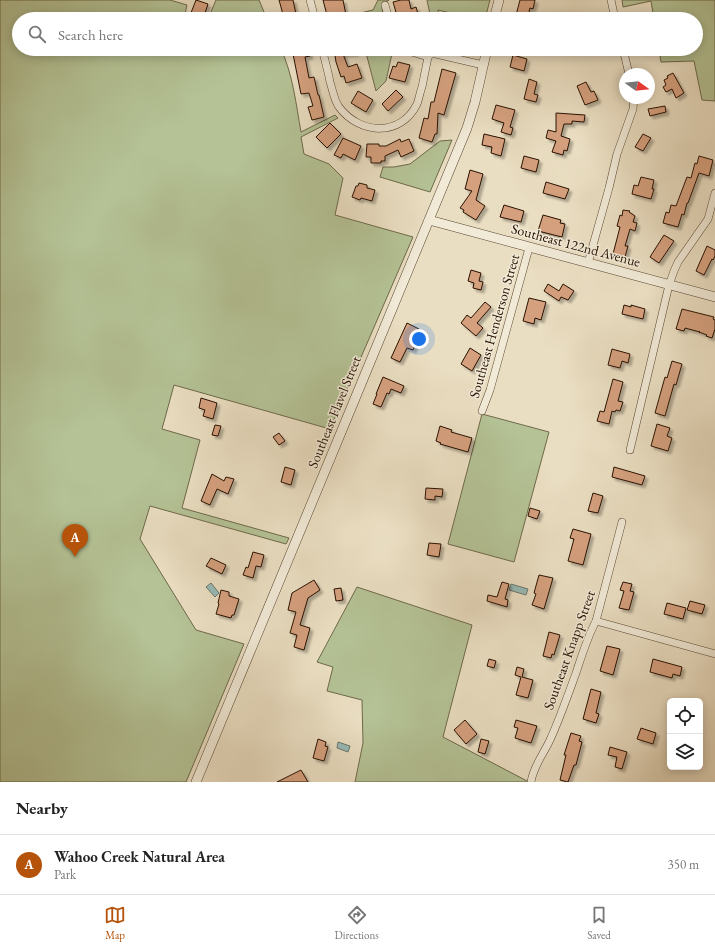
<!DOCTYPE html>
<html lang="en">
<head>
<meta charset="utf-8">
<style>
  :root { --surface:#fff; --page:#f6f6f6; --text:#222; --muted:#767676; --line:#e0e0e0; --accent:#b45309 }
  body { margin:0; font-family:"EB Garamond",serif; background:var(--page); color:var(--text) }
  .controls { position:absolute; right:12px; bottom:12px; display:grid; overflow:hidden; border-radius:6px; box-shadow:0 2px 10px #0003 }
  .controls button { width:36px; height:36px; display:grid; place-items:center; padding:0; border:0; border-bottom:1px solid var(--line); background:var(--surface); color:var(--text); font:20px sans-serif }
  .compass { position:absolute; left:619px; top:68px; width:36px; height:36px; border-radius:50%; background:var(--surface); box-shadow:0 2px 10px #0003; rotate:105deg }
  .you { position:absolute; left:419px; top:339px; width:14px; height:14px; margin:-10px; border:3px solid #fff; border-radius:50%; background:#1a73e8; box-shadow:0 0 0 6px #1a73e833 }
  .badge { display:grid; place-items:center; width:26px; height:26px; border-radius:50%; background:var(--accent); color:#fff; font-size:13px; font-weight:700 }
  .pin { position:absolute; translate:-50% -33px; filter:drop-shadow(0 1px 2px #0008) }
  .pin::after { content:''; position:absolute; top:21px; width:14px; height:12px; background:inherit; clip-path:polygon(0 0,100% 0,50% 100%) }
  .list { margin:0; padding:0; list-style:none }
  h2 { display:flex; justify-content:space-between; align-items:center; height:52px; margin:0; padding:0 16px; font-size:17px }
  h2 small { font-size:13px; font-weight:400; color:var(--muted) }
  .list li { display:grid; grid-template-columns:26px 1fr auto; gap:12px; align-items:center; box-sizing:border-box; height:60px; padding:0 16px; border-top:1px solid var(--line) }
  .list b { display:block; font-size:15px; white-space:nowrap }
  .list p { margin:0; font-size:13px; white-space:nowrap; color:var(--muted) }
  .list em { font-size:13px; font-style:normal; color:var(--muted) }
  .icon { flex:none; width:22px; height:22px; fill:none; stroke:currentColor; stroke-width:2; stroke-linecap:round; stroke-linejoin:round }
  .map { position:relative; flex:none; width:715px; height:782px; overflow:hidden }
  .search { position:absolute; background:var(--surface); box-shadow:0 2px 10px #0003; left:12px; right:12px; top:12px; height:44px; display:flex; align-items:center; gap:10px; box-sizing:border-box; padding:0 14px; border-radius:22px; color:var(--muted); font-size:15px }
  .sheet { height:112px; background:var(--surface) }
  nav { display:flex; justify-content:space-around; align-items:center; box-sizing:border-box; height:56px; border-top:1px solid var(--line); background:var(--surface); font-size:11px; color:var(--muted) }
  nav a { display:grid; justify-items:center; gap:2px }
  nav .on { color:var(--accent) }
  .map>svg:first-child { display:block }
  .green { fill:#b4c295; stroke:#6e694a }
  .water { fill:#98bbb8; stroke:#6b776e }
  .building { fill:#d5a07e; stroke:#281000; filter:url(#shadow) }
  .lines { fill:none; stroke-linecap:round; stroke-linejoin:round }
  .minor-casing { stroke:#584430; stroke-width:8 }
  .tertiary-casing { stroke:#584430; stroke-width:10 }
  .minor { stroke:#f1ead7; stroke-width:7 }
  .tertiary { stroke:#f1ead7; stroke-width:9 }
  .labels { text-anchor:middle; stroke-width:3; stroke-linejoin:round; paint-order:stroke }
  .street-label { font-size:14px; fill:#281000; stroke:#f1ead7 }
</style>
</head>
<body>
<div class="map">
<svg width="715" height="782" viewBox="0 0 715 782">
  <defs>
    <filter id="shadow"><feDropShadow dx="3" dy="3" stdDeviation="1" flood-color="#0004"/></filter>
  </defs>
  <rect width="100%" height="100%" fill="#eadec2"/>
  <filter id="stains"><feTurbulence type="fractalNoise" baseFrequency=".005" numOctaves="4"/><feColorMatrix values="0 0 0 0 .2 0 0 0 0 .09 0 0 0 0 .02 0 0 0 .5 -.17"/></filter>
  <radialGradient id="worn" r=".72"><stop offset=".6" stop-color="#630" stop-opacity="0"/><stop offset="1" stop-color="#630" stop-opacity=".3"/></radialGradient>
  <!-- green -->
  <g class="green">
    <path d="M0,0h170l17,5 -3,14h-165v30h178l2,2v-2h82c12,26 15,55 20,83l34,-17 3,3 -37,19 3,17 25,10 14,14 -8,37 78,22 -83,192 -156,-44 -12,44 38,11 -18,68 107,30 -3,6 -136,-38 -10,33 56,91 48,14 -58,138h-186z"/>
    <polygon points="216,0 259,0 267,19 208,19"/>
    <polygon points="378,0 389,0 387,1 382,9 385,19 357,19 356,14 373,10"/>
    <polygon points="427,0 490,0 485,19 471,19 471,18 438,10 439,19 431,19"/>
    <polygon points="622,0 715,0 715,101 702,100 694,61 661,62 659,49 696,49 696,19 654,19 651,1 623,7"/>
    <polygon points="365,49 393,49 386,81 376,91"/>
    <polygon points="464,49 478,49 475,55 470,55 463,54"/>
    <polygon points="452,140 430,192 380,177 383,167 394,167 410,164 440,141"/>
    <polygon points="482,414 549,432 514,562 448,544"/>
    <polygon points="357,587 472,625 443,737 529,782 355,782 363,743 362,700 327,691 333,667 317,662"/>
  </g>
  <!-- water -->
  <g class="water">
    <polygon points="211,583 219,593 215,597 206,587"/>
    <polygon points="511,584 528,589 526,595 509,590"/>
    <polygon points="338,742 350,746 348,752 337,748"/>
  </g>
  <!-- building -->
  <g class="building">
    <polygon points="196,0 208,4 203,19 193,19 189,18"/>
    <polygon points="279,0 293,0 297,19 284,19 281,7"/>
    <polygon points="323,0 343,0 346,15 344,15 345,19 328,19"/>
    <polygon points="401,0 409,0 411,9 416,7 418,14 409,16 410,19 398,19 393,2"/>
    <polygon points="520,0 535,0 533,9 530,8 527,19 515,19"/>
    <polygon points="292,49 308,49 310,56 305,57 309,78 314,77 318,95 319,95 324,117 312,120 308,107 313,106 309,93 301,94"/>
    <polygon points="334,49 355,49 356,53 343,54 348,67 357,64 362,78 346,83 344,76 341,77 336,62"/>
    <polygon points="513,55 527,59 524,71 510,67"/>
    <polygon points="398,62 410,65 405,82 389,78 393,66 396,67"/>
    <polygon points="442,69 456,73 444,115 438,113 437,134 435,134 432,142 419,138 424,118 428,119 431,102 434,102"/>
    <polygon points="673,73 684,93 676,98 672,89 666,92 663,87 666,85 664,80 668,78 667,76"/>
    <polygon points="529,79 537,82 534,94 538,95 536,102 524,99"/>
    <polygon points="586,82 591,92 594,91 598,100 585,105 577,86"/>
    <polygon points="396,90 403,97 388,111 382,104"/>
    <polygon points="358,91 373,100 366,112 351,103"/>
    <polygon points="496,105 515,110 510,127 513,128 511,135 501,132 504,123 492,119"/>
    <polygon points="665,106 666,112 650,116 648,109"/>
    <polygon points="556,113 585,115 584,122 572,121 572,124 564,124 561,136 570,139 567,151 564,150 563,155 552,152 556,141 546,138 548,130 556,132"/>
    <polygon points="330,123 341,134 327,148 316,137"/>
    <polygon points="484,134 505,139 501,156 491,153 492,147 482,145"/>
    <polygon points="643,134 651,138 643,151 635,147"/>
    <polygon points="343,138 361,146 355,160 343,154 341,158 334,155"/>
    <polygon points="400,139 401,142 409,139 414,151 401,157 398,150 385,156 385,161 381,161 381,163 371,163 371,157 366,157 367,144 379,144 379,146 386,146"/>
    <polygon points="524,156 539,160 536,172 521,168"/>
    <polygon points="699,156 713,160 709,176 699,173 688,203 687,203 684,215 682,214 678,227 663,223 666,212 669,213 671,205 676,206 687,177 691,178 695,163 697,164"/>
    <polygon points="470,170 483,174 476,200 485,206 476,220 463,212 464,210 460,208 472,191 465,189"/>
    <polygon points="641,177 654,180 652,189 654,189 651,199 632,194 634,185 638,186"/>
    <polygon points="546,182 569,189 565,199 543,193"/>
    <polygon points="359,183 367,185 367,188 375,190 372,201 361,198 360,200 352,197 356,186 358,186"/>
    <polygon points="504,205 524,211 521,222 500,217"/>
    <polygon points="623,210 630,211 629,212 635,216 633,222 637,223 635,231 630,229 625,246 628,246 625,257 613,254 620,227 617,226 620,215 622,216"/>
    <polygon points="543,215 561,220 560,223 565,224 562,237 538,231"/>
    <polygon points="664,235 674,241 659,263 650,257"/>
    <polygon points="707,246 715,250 715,256 713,260 712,259 704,275 696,271"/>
    <polygon points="471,270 481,273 479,281 483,282 481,290 473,288 474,283 468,281"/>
    <polygon points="548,284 559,291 563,284 574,291 568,300 561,297 559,301 544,291"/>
    <polygon points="529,298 546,302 541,320 535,318 534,324 523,321"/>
    <polygon points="485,302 491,307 477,323 483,328 476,336 461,323 467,315 471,318"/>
    <polygon points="624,305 631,307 631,305 645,309 643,319 622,314"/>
    <polygon points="682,309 714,317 713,319 715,320 715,329 712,338 706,336 707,335 699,332 700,332 685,328 684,331 676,329"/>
    <polygon points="407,323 419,329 414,340 417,341 413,350 407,348 400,362 391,358"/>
    <polygon points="470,348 481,355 472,371 461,364"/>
    <polygon points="612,349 630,354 628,363 622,361 620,368 608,365"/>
    <polygon points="672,361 682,364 676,385 674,384 665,416 655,413 665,377 667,378"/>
    <polygon points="383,377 404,386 401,393 391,389 389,394 387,393 381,407 373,404 377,394 376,394"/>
    <polygon points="613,379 623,382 618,401 623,402 620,411 616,410 615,412 612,411 609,424 597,421 600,411 604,412"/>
    <polygon points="201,398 217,403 213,419 203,416 205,410 199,408"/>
    <polygon points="657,424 670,428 667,436 672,438 668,451 651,446"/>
    <polygon points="215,425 221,426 218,436 212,435"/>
    <polygon points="440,426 452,430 451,432 472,438 468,452 440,444 441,443 436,441"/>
    <polygon points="279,433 285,441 279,445 273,437"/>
    <polygon points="285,467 295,470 291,485 281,482"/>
    <polygon points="614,467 645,476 642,485 612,477"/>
    <polygon points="212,474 224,481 226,477 234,479 228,494 217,489 210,505 201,501"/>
    <polygon points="426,488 443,489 442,497 435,496 435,500 425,499"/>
    <polygon points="593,493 603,496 598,513 588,511"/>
    <polygon points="530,508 540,511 537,519 528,516"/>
    <polygon points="573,529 591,534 583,565 568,561 574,539 570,538"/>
    <polygon points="429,543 441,544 439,557 427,555"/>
    <polygon points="253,552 264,555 261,567 256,566 253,578 243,575 246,567 248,568"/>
    <polygon points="211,558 226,565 222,574 206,566"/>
    <polygon points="539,575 553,578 544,609 532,605 536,594 534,593"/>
    <polygon points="314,580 320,590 308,598 300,625 310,628 304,650 294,647 297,635 290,633 296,612 288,610 292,593"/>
    <polygon points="502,582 509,584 505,599 508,600 507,607 487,601 488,595 497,597"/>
    <polygon points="623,582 632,584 630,591 634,592 629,610 619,608 624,591 620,590"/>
    <polygon points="341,588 343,600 336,601 334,589"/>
    <polygon points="221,590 229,592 229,596 239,599 234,615 232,615 231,618 216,614 219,604 218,603"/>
    <polygon points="690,601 705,605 702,614 687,610"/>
    <polygon points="667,603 686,608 683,619 664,614"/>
    <polygon points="549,632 560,635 554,655 552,654 551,658 543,656"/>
    <polygon points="607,646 620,649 613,675 600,671"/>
    <polygon points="489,659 496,661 494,668 487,666"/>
    <polygon points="653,659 682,667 680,676 673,674 672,678 650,672"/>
    <polygon points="517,667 524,669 522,677 533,680 528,698 516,695 521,677 515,675"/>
    <polygon points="591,689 601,692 596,713 599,714 596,723 583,719"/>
    <polygon points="465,720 477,734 466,744 454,730"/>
    <polygon points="516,720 537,726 531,743 515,738 518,728 514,727"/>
    <polygon points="641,728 656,733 653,744 637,739"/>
    <polygon points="571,733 581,736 579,741 582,742 576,765 574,765 568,782 560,780 566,755 564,755"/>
    <polygon points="318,739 326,742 325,746 328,747 324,761 313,758"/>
    <polygon points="481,739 489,741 485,754 478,752"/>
    <polygon points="610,747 627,752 622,769 615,767 617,757 608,755"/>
    <polygon points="301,770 308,782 277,782"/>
  </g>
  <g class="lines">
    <defs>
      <g id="minor">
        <polyline points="310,0 315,19"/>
        <polyline points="611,0 615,19"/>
        <polyline points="385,5 389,19"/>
        <path d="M322,49c3,11 6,22 8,33 3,9 4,18 9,25 21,28 62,30 78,-3 2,-5 3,-12 5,-17 2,-10 4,-20 6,-30l3,-3h5l47,11"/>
        <polyline points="402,49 428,57"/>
        <polyline points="623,49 629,74"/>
        <polyline points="588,263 609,188 617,154 633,109 634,98"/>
        <polyline points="482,411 490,390 529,248"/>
        <polyline points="630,450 669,285 674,271 678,262 708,219 715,193"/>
        <polyline points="596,621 715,654"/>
        <path d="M531,782c2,-15 13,-29 19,-42 10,-22 18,-45 26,-67 6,-18 11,-35 20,-52l26,-99"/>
      </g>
      <g id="tertiary">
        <polyline points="494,19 499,0"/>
        <polyline points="429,220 715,297"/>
        <polyline points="196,782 342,430 467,128 475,102 487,49"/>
      </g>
    </defs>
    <!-- minor casing -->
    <use href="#minor" class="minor-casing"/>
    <!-- tertiary casing -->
    <use href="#tertiary" class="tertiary-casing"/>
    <!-- minor -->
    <use href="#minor" class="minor"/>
    <!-- tertiary -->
    <use href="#tertiary" class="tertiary"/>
  </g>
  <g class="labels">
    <!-- street labels -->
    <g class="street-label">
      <text transform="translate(576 245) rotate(15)" y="5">Southeast 122nd Avenue</text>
      <text transform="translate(494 326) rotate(-74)" y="5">Southeast Henderson Street</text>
      <text transform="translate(334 412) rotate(-68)" y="5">Southeast Flavel Street</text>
      <text transform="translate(569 650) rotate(-70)" y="5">Southeast Knapp Street</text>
    </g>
  </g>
  <rect width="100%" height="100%" filter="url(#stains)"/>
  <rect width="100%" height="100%" fill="url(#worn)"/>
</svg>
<div class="controls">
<button><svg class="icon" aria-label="locate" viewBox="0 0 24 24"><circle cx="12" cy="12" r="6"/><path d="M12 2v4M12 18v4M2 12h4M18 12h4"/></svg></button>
<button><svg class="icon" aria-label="layers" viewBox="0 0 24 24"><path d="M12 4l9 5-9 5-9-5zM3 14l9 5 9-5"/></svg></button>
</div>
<svg class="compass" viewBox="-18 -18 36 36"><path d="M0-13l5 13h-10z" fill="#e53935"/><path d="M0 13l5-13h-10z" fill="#767676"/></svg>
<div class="you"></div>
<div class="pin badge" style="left:75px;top:557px">A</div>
<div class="search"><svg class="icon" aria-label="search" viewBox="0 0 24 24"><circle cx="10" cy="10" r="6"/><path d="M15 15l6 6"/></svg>Search here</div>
</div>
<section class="sheet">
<h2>Nearby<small></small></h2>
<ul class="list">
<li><span class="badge">A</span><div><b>Wahoo Creek Natural Area</b><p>Park</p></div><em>350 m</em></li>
</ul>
</section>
<nav>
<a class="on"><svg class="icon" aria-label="map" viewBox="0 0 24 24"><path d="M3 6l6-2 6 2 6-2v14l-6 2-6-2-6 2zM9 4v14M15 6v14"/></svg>Map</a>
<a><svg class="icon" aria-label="directions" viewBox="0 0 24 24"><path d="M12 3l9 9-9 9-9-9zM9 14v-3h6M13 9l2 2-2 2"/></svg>Directions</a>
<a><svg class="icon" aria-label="saved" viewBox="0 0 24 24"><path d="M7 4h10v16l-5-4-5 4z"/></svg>Saved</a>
</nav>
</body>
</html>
